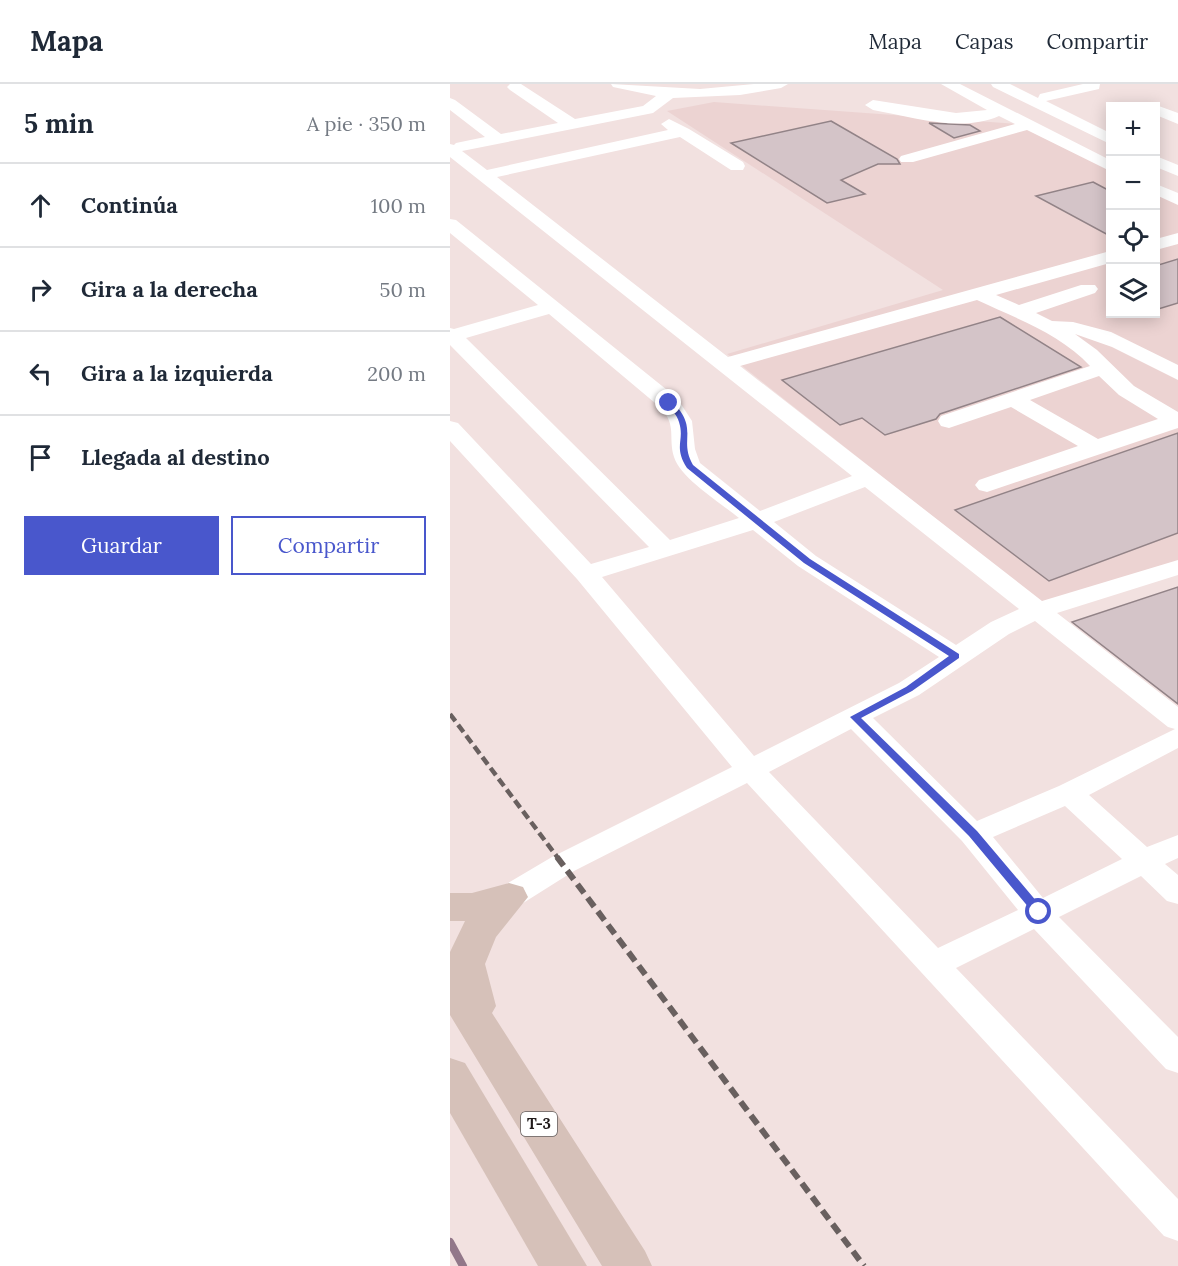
<!DOCTYPE html>
<html lang="es">
<head>
<meta charset="utf-8">
<style>
  :root { --surface:#fff; --page:#f2f2f3; --text:#1f2937; --muted:#747a83; --line:#e0e1e3; --accent:#4957cc }
  body { margin:0; font-family:Lora,serif; background:var(--page); color:var(--text) }
  .controls { position:absolute; right:18px; top:18px; display:grid; overflow:hidden; border-radius:0px; box-shadow:0 3px 15px #0003 }
  .controls button { width:54px; height:54px; display:grid; place-items:center; padding:0; border:0; border-bottom:2px solid var(--line); background:var(--surface); color:var(--text); font:30px sans-serif }
  .stop { position:absolute; width:18px; height:18px; margin:-14px; border:4px solid #4957cc; border-radius:50%; background:#fff }
  .stop.end { background:#4957cc; border-color:#fff; box-shadow:0 2px 6px #0008 }
  .list { margin:0; padding:0; list-style:none }
  h2 { display:flex; justify-content:space-between; align-items:center; height:78px; margin:0; padding:0 24px; font-size:26px }
  h2 small { font-size:20px; font-weight:400; color:var(--muted) }
  .list li { display:grid; grid-template-columns:39px 1fr auto; gap:18px; align-items:center; box-sizing:border-box; height:84px; padding:0 24px; border-top:2px solid var(--line) }
  .list b { display:block; font-size:22px; white-space:nowrap }
  .list em { font-size:20px; font-style:normal; color:var(--muted) }
  .actions { display:flex; gap:12px; padding:18px 24px }
  .actions a { flex:1; padding:14px 0; border:2px solid var(--accent); border-radius:0px; text-align:center; font-size:21px; color:var(--accent) }
  .actions .main { background:var(--accent); color:#fff }
  .icon { flex:none; width:33px; height:33px; fill:none; stroke:currentColor; stroke-width:2; stroke-linecap:round; stroke-linejoin:round }
  .map { position:relative; flex:none; width:728px; height:1182px; overflow:hidden }
  header { display:flex; align-items:center; gap:36px; box-sizing:border-box; height:84px; padding:0 30px; background:var(--surface); border-bottom:2px solid var(--line) }
  header strong { font-size:28px }
  nav { display:flex; gap:33px; margin-inline-start:auto; font-size:21px }
  main { display:flex }
  aside { flex:1; background:var(--surface) }
  .map>svg:first-child { display:block }
  .built { fill:#ecd3d2 }
  .lines { fill:none; stroke-linecap:round; stroke-linejoin:round }
  .stream { stroke:#927789; stroke-width:8 }
  .building { fill:#d4c4c8; stroke:#928387; stroke-width:1.5 }
  .minor { fill:#fff; fill-rule:evenodd }
  .major { fill:#d6c1b9; fill-rule:evenodd }
  .rail-far1 { stroke:#69605f; stroke-width:4.5; stroke-dasharray:9 4.5; stroke-linecap:butt }
  .rail { stroke:#69605f; stroke-width:6; stroke-dasharray:11 6; stroke-linecap:butt }
  .route { fill:#4957cc }
  .labels { text-anchor:middle; stroke-width:4.5; stroke-linejoin:round; paint-order:stroke }
  .shield { fill:#fff; stroke:#645f5f; stroke-width:1.5 }
  .shield-label { font-size:15px; font-weight:bold; fill:#211b1b }
</style>
</head>
<body>
<header>
<strong>Mapa</strong>
<nav><a>Mapa</a><a>Capas</a><a>Compartir</a></nav>
</header>
<main>
<aside>
<h2>5 min<small>A pie · 350 m</small></h2>
<ul class="list">
<li><svg class="icon" aria-label="ahead" viewBox="0 0 24 24"><path d="M12 20V5M6 11l6-6 6 6"/></svg><div><b>Continúa</b></div><em>100 m</em></li>
<li><svg class="icon" aria-label="right" viewBox="0 0 24 24"><path d="M7 20v-9h11M14 6l5 5-5 5"/></svg><div><b>Gira a la derecha</b></div><em>50 m</em></li>
<li><svg class="icon" aria-label="left" viewBox="0 0 24 24"><path d="M17 20v-9H6M10 6l-5 5 5 5"/></svg><div><b>Gira a la izquierda</b></div><em>200 m</em></li>
<li><svg class="icon" aria-label="arrive" viewBox="0 0 24 24"><path d="M6 21V4h12l-3 4 3 4H6"/></svg><div><b>Llegada al destino</b></div></li>
</ul>
<div class="actions"><a class="main">Guardar</a><a>Compartir</a></div>
</aside>
<div class="map">
<svg width="728" height="1182" viewBox="0 0 728 1182">
  <rect width="100%" height="100%" fill="#f2e1e0"/>
  <!-- built -->
  <polygon class="built" points="264,18 581,41 660,80 660,230 706,230 706,102 728,113 728,480 595,521 277,270 493,206 217,27"/>
  <g class="lines">
    <!-- stream -->
    <polyline class="stream" points="0,1158 13,1182"/>
  </g>
  <!-- building -->
  <g class="building">
    <polygon points="381,37 447,75 450,80 428,80 391,96 415,110 377,119 281,59"/>
    <polygon points="479,39 520,41 530,47 504,54"/>
    <polygon points="643,98 660,107 660,152 586,112"/>
    <polygon points="728,175 728,219 705,226 705,182"/>
    <polygon points="550,233 631,283 490,330 486,335 435,351 412,334 390,341 332,296"/>
    <polygon points="728,349 728,449 599,497 505,426"/>
    <polygon points="728,503 728,620 622,538"/>
  </g>
  <g class="lines">
    <!-- minor -->
    <g class="minor">
      <path d="M60,0h11l54,35 68,-13 13,-10 -43,-9 -2,-3 89,5 54,-5h34l-7,4 -41,7 -67,3 -20,15 -191,38 25,19 181,-40 -7,-6 8,-5 20,10 54,33 2,4 -2,4h-12l-51,-33 -183,40 231,180 382,-106v12l-114,32 23,10 62,-20h14l3,4 -3,4 -59,20 16,8 21,1 38,10 67,33v15l-66,-33 -37,-13 22,16 37,36 44,26v16l-191,64 -8,-2 -4,-5 4,-5 99,-34 -67,-39 -62,21 -8,-2 -3,-5 3,-5 149,-50c-29,-32 -75,-48 -113,-66l-237,66 302,235 136,-41v15l-121,38 121,94v41l-89,47 58,52 31,-12v23l-13,6 13,11v29l-11,-3 -26,-25 -82,41 119,120v36l-12,-4 -132,-140 -78,39 222,231v42l-14,-5 -417,-453 -173,88 -54,34 -11,3 -11,-3 -5,-8 5,-8 54,-32 180,-90 -155,-188 -127,-138v-20l8,2 133,141 58,-17 -199,-202v-17l4,1 84,-24 -88,-72v-14l6,1 221,178 15,23 3,28 5,14 60,48 92,-35 -402,-319v-13l4,1 2,-2 29,-6 -35,-27v-12l5,2 46,34 57,-11 -48,-33 -3,-3zM99,230l112,94c16,18 7,29 13,49 7,22 47,46 65,61l-69,22 -204,-202zM649,292l20,19 39,24 -60,20 -68,-39zM415,403l154,122 -28,13 -35,23 -140,-89 -42,-34zM303,446l45,36 141,91 -40,26 -145,73 -152,-179zM585,537l133,106 7,2 -116,57 -82,35 -104,-103 46,-23 90,-61zM401,645l111,112 56,69 -80,38 -169,-176zM615,722l57,53 -79,39 -50,-61z"/>
      <path d="M491,0h19l150,76v11l-83,-41 -114,32h-12l-2,-3 2,-3 114,-32 -16,-8c-38,17 -87,1 -126,-6l-8,-5 8,-5 83,13 31,-3z"/>
      <polygon points="541,0 560,0 588,14 590,10 633,0 650,0 649,5 596,17 660,49 660,60 543,3"/>
      <polygon points="706,21 728,29 728,40 706,31 706,22 701,22"/>
      <polygon points="706,72 728,81 728,92 706,83"/>
      <polygon points="706,100 728,109 728,121 706,111"/>
      <polygon points="728,149 728,160 706,166 706,155"/>
    </g>
    <!-- major -->
    <g class="major">
      <polygon points="59,799 73,803 78,813 46,853 35,880 46,922 42,929 195,1167 202,1182 152,1182 0,931 0,868 15,837 0,837 0,809 22,809"/>
      <polygon points="0,974 15,979 137,1182 88,1182 0,1029"/>
    </g>
    <!-- rail-far1 -->
    <polyline class="rail-far1" points="0,630 108,774"/>
    <!-- rail -->
    <polyline class="rail" points="107,773 414,1182"/>
  </g>
  <!-- route -->
  <path class="route" d="M216,317h6c28,29 6,38 21,64l117,94 149,95v4l-47,33 -51,27 116,113 66,78v6h-8l-66,-79 -119,-119 56,-30 43,-31 -145,-93 -117,-95c-14,-22 -2,-27 -8,-46 -2,-8 -9,-13 -14,-19z"/>
  <g class="labels">
    <!-- shield labels -->
    <rect class="shield" x="71" y="1028" width="36" height="24" rx="4.5"/>
    <g class="shield-label">
      <text x="89" y="1045">T-3</text>
    </g>
  </g>
</svg>
<div class="controls">
<button>+</button>
<button>−</button>
<button><svg class="icon" aria-label="locate" viewBox="0 0 24 24"><circle cx="12" cy="12" r="6"/><path d="M12 2v4M12 18v4M2 12h4M18 12h4"/></svg></button>
<button><svg class="icon" aria-label="layers" viewBox="0 0 24 24"><path d="M12 4l9 5-9 5-9-5zM3 14l9 5 9-5"/></svg></button>
</div>
<div class="stop" style="left:589px;top:828px"></div>
<div class="stop end" style="left:219px;top:319px"></div>
</div>
</main>
</body>
</html>
